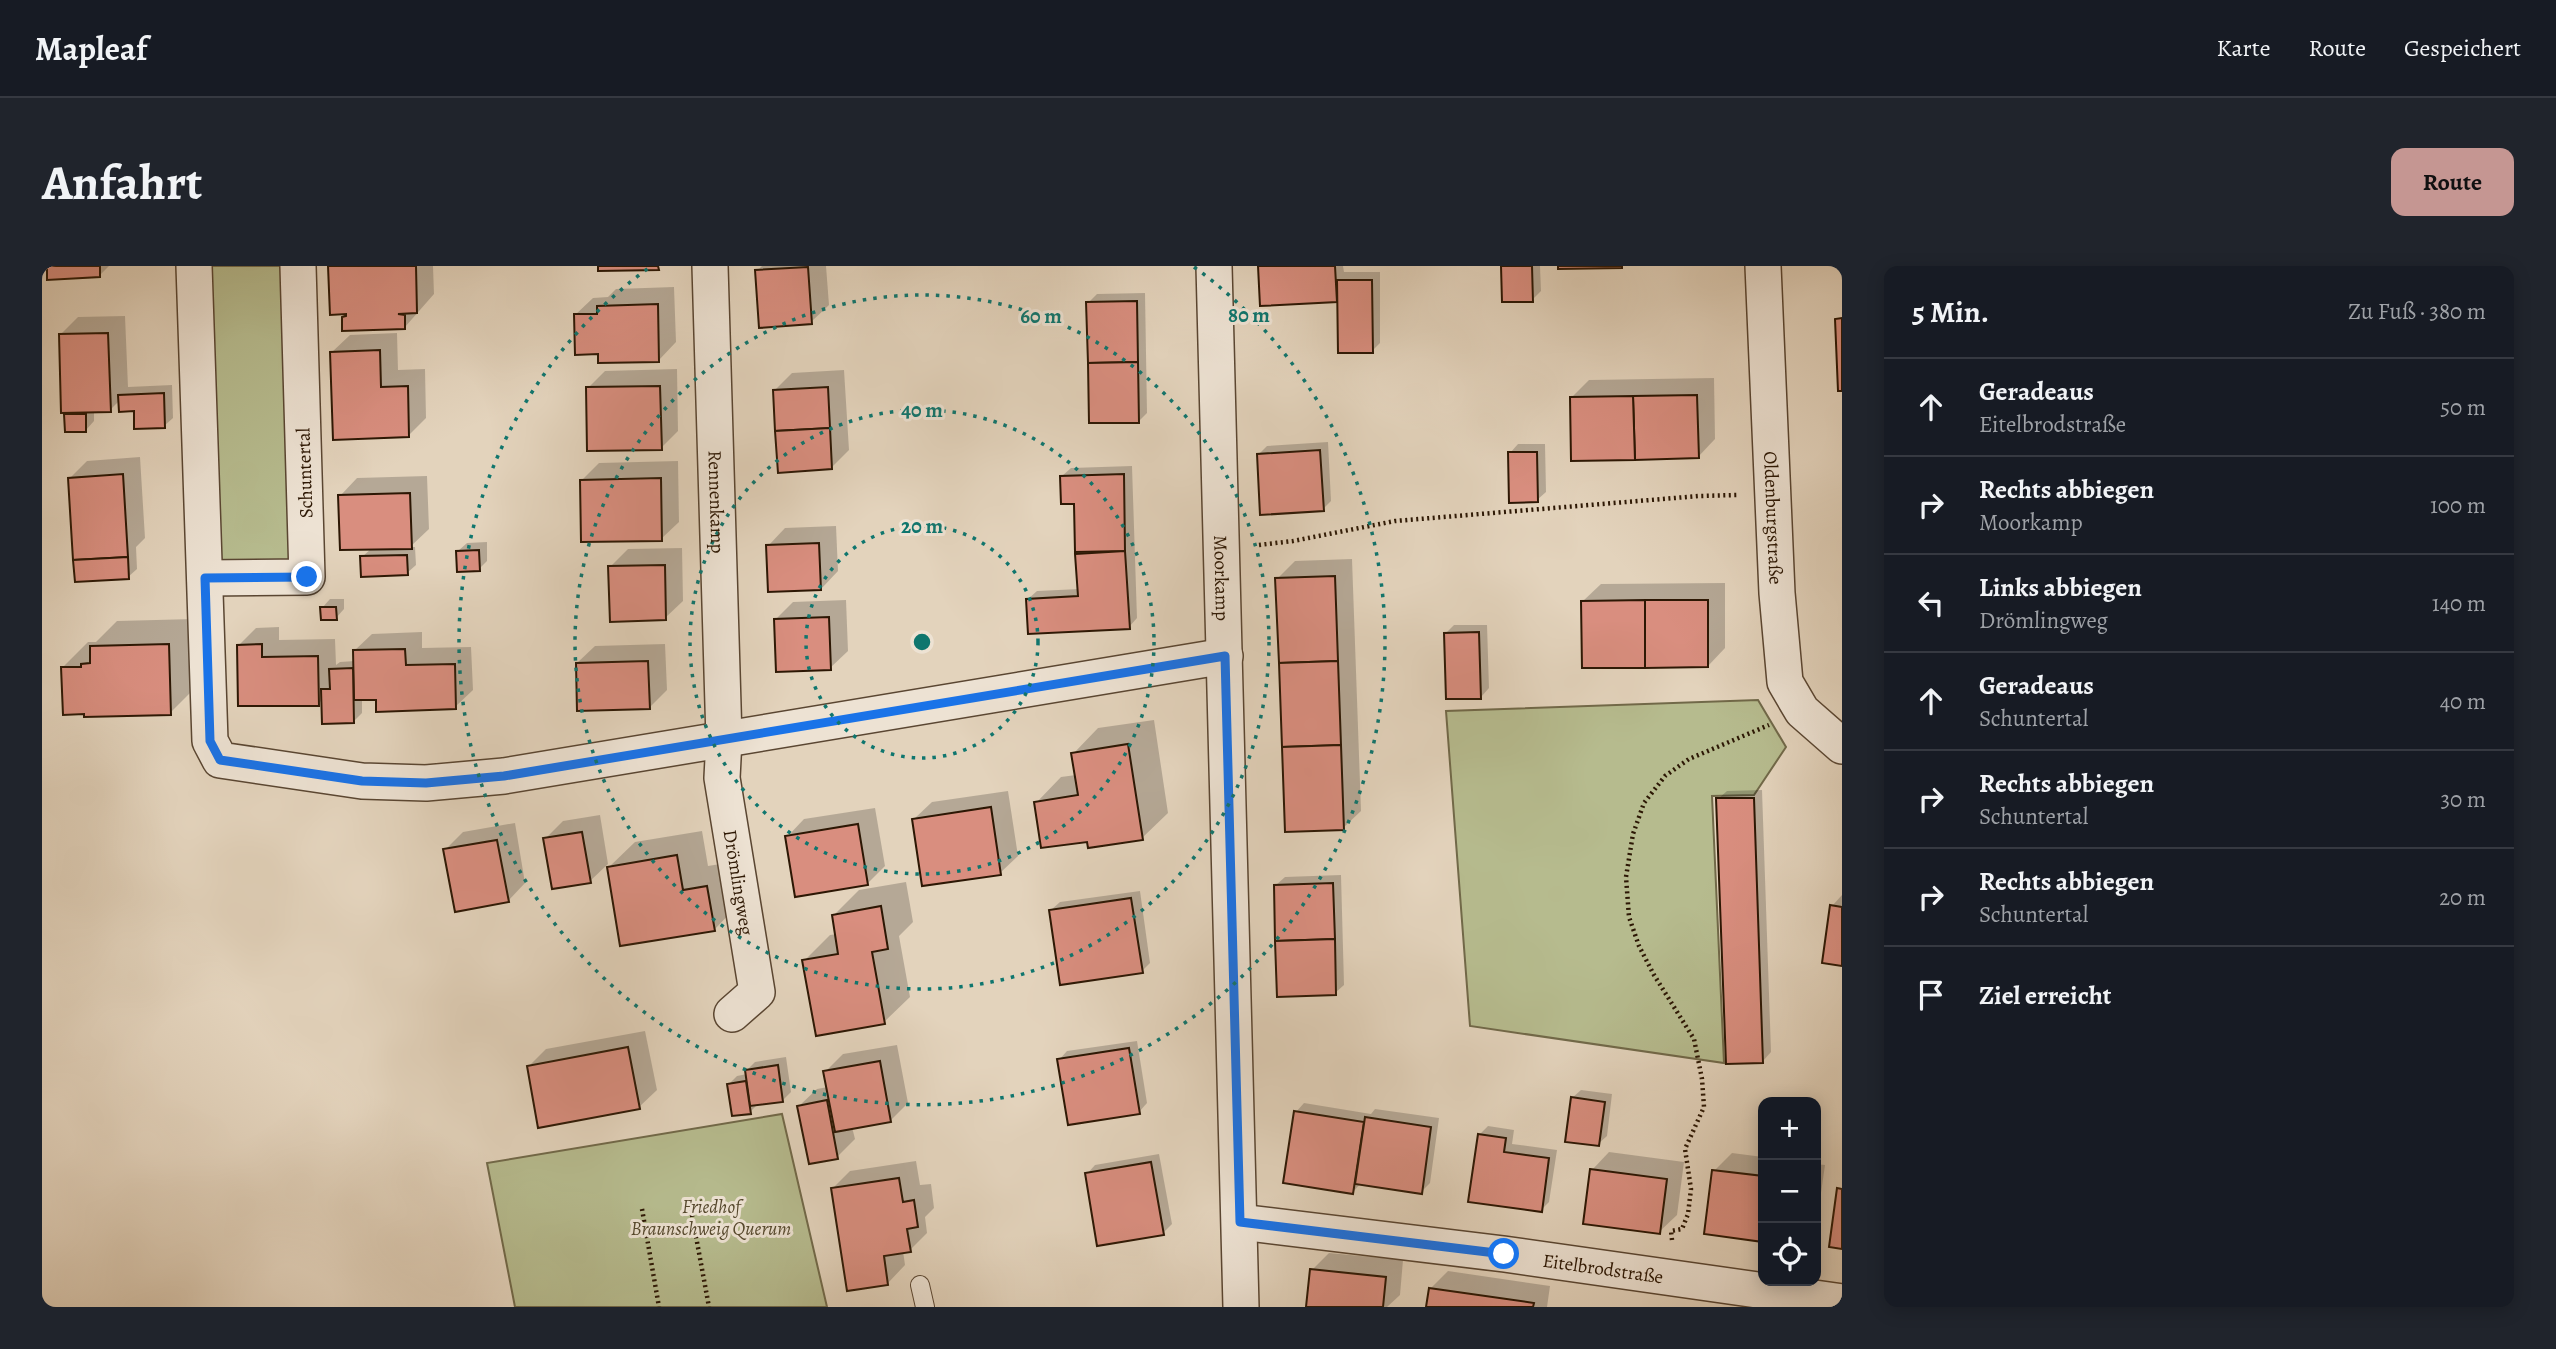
<!DOCTYPE html>
<html lang="de">
<head>
<meta charset="utf-8">
<style>
  :root { --surface:#171b24; --page:#20242c; --text:#f1f3f6; --muted:#9ea1a6; --line:#363941; --accent:#c59692 }
  body { margin:0; font-family:Alegreya,serif; background:var(--page); color:var(--text) }
  .controls { position:absolute; right:21px; bottom:21px; display:grid; overflow:hidden; border-radius:14px; box-shadow:0 4px 18px #0003 }
  .controls button { width:63px; height:63px; display:grid; place-items:center; padding:0; border:0; border-bottom:2px solid var(--line); background:var(--surface); color:var(--text); font:35px sans-serif }
  .stop { position:absolute; width:21px; height:21px; margin:-16px; border:5px solid #1a73e8; border-radius:50%; background:#fff }
  .stop.end { background:#1a73e8; border-color:#fff; box-shadow:0 2px 7px #0008 }
  .list { margin:0; padding:0; list-style:none }
  h2 { display:flex; justify-content:space-between; align-items:center; height:91px; margin:0; padding:0 28px; font-size:30px }
  h2 small { font-size:23px; font-weight:400; color:var(--muted) }
  .list li { display:grid; grid-template-columns:46px 1fr auto; gap:21px; align-items:center; box-sizing:border-box; height:98px; padding:0 28px; border-top:2px solid var(--line) }
  .list b { display:block; font-size:26px; white-space:nowrap }
  .list p { margin:0; font-size:23px; white-space:nowrap; color:var(--muted) }
  .list em { font-size:23px; font-style:normal; color:var(--muted) }
  .icon { flex:none; width:38px; height:38px; fill:none; stroke:currentColor; stroke-width:2; stroke-linecap:round; stroke-linejoin:round }
  .map { position:relative; flex:none; width:1800px; height:1041px; overflow:hidden; border-radius:14px }
  header { display:flex; align-items:center; gap:42px; box-sizing:border-box; height:98px; padding:0 35px; background:var(--surface); border-bottom:2px solid var(--line) }
  header strong { font-size:33px }
  nav { display:flex; gap:38px; margin-inline-start:auto; font-size:24px }
  .intro { display:flex; align-items:center; justify-content:space-between; box-sizing:border-box; height:168px; padding:0 42px }
  h1 { margin:0; font-size:49px }
  .button { padding:18px 32px; border-radius:14px; background:var(--accent); color:#111; font-size:24px; font-weight:700 }
  main { display:flex; gap:42px; padding:0 42px }
  aside { flex:1; background:var(--surface); border-radius:14px; box-shadow:0 4px 18px #0003 }
  .map>svg:first-child { display:block }
  .green { fill:#b6bb8e; stroke:#716949; stroke-width:2 }
  .shadow { fill:#0003 }
  .building { fill:#d98e7f; stroke:#2c1704; stroke-width:2 }
  .lines { fill:none; stroke-linecap:round; stroke-linejoin:round }
  .lane-casing { stroke:#5a4632; stroke-width:20 }
  .street-casing { stroke:#5a4632; stroke-width:38 }
  .path { stroke:#2c1704; stroke-width:4.5; stroke-dasharray:2 3.5; stroke-linecap:butt }
  .lane { stroke:#ede2d3; stroke-width:18 }
  .street { stroke:#ede2d3; stroke-width:35 }
  .route { stroke:#1a73e8; stroke-width:9 }
  .ring { fill:none; stroke:#0f766e; stroke-width:3.5; stroke-dasharray:3.5 7 }
  .labels { text-anchor:middle; stroke-width:6; stroke-linejoin:round; paint-order:stroke }
  .street-label { font-size:19px; fill:#2c1704; stroke:#ede2d3 }
  .park-label { font-size:19px; font-style:italic; fill:#55482d; stroke:#ede2d3 }
  .centre { fill:#0f766e; stroke:#ede2d3; stroke-width:3.5 }
  .ring-label { font-size:21px; text-anchor:middle; font-weight:bold; fill:#0f766e; stroke:#ede2d3; stroke-width:6; stroke-linejoin:round; paint-order:stroke }
</style>
</head>
<body>
<header>
<strong>Mapleaf</strong>
<nav><a>Karte</a><a>Route</a><a>Gespeichert</a></nav>
</header>
<div class="intro"><h1>Anfahrt</h1><a class="button">Route</a></div>
<main>
<div class="map">
<svg width="1800" height="1041" viewBox="0 0 1800 1041">
  <rect width="100%" height="100%" fill="#e3d3bc"/>
  <filter id="stains"><feTurbulence type="fractalNoise" baseFrequency=".00286" numOctaves="4"/><feColorMatrix values="0 0 0 0 .2 0 0 0 0 .09 0 0 0 0 .02 0 0 0 .5 -.17"/></filter>
  <radialGradient id="worn" r=".72"><stop offset=".6" stop-color="#630" stop-opacity="0"/><stop offset="1" stop-color="#630" stop-opacity=".3"/></radialGradient>
  <!-- green -->
  <g class="green">
    <polygon points="152,0 256,0 265,311 163,312"/>
    <polygon points="1716,434 1744,481 1712,529 1670,530 1682,797 1428,760 1404,445"/>
    <polygon points="740,848 785,1041 473,1041 445,897"/>
  </g>
  <!-- shadow -->
  <g class="shadow">
    <polygon points="6,0 67,0 57,10"/>
    <polygon points="287,0 391,0 392,28 363,61 301,51 306,46"/>
    <polygon points="720,0 784,0 787,39 769,56 715,5"/>
    <polygon points="1218,0 1301,0 1302,6 1338,6 1338,77 1330,85 1297,35 1220,38"/>
    <polygon points="1461,0 1498,0 1499,25 1490,34"/>
    <polygon points="632,21 634,76 617,94 533,49 551,32 566,31 574,23"/>
    <polygon points="1103,27 1105,147 1097,155 1046,37 1055,28"/>
    <polygon points="83,50 86,121 130,119 131,152 122,160 78,134 68,144 52,145 52,155 44,164 24,149 28,145 18,69 36,51"/>
    <polygon points="355,67 356,104 383,103 384,152 367,169 290,86 308,69"/>
    <polygon points="635,103 636,165 619,182 546,122 563,105"/>
    <polygon points="802,104 807,184 789,202 732,125 750,107"/>
    <polygon points="1672,112 1673,173 1656,191 1529,132 1547,114"/>
    <polygon points="1286,176 1289,235 1281,243 1217,188 1225,180"/>
    <polygon points="1476,178 1503,178 1504,226 1495,234 1468,187"/>
    <polygon points="98,191 103,272 94,281 95,303 86,311 28,212 45,195"/>
    <polygon points="636,195 637,256 619,273 540,214 557,197"/>
    <polygon points="1090,200 1095,352 1087,361 986,333 995,325 1037,323 1035,289 1039,285 1034,236 1020,210 1029,202"/>
    <polygon points="385,210 387,263 368,281 373,281 374,299 365,307 320,291 330,282 298,230 315,212"/>
    <polygon points="794,260 796,305 779,323 726,280 743,262"/>
    <polygon points="445,276 445,295 437,303 416,285 425,277"/>
    <polygon points="640,282 641,335 623,352 568,301 586,283"/>
    <polygon points="1310,293 1319,545 1301,562 1235,313 1253,295"/>
    <polygon points="1683,317 1683,382 1666,400 1541,335 1559,318"/>
    <polygon points="288,333 302,333 302,343 294,352 280,342"/>
    <polygon points="804,334 806,385 788,402 734,353 751,336"/>
    <polygon points="152,353 154,421 128,447 21,401 46,376 54,376 75,355"/>
    <polygon points="1412,359 1445,359 1447,422 1439,431 1403,368"/>
    <polygon points="237,361 237,374 293,373 294,399 298,396 313,395 312,385 330,368 380,366 380,382 429,381 431,424 413,441 336,432 320,432 320,447 311,456 281,433 276,438 197,379 214,362"/>
    <polygon points="623,378 625,424 607,442 535,397 553,380"/>
    <polygon points="1112,454 1126,547 1100,572 1047,574 994,537 1019,511 1034,509 1031,488 1056,462"/>
    <polygon points="1720,524 1729,786 1721,795 1676,533 1685,525"/>
    <polygon points="966,525 976,590 958,607 872,553 890,536"/>
    <polygon points="833,542 843,600 825,618 745,571 762,553"/>
    <polygon points="558,549 566,598 548,615 503,573 521,555"/>
    <polygon points="473,557 483,617 466,635 403,584 421,566"/>
    <polygon points="660,565 666,600 690,596 697,638 672,664 567,601 593,576"/>
    <polygon points="1299,609 1302,719 1293,727 1234,619 1243,611"/>
    <polygon points="864,616 871,656 857,670 868,731 842,756 762,695 788,669 795,668 792,649 817,624"/>
    <polygon points="1098,625 1108,697 1100,705 1009,644 1018,636"/>
    <polygon points="1800,629 1800,698 1790,640"/>
    <polygon points="603,765 615,824 597,841 487,800 504,783"/>
    <polygon points="1095,775 1105,837 1097,846 1017,794 1025,785"/>
    <polygon points="855,779 866,837 848,855 810,861 813,873 795,891 757,840 775,823 786,821 783,806 801,788"/>
    <polygon points="744,791 749,826 741,834 716,838 708,846 687,818 695,810 705,808 705,804 713,796"/>
    <polygon points="1539,824 1570,828 1565,870 1556,878 1530,832"/>
    <polygon points="1262,837 1329,848 1333,843 1397,852 1388,917 1379,926 1319,917 1311,926 1254,846"/>
    <polygon points="1446,860 1472,864 1470,878 1515,884 1507,936 1499,944 1437,869"/>
    <polygon points="1567,886 1642,896 1635,949 1617,966 1550,904"/>
    <polygon points="1690,887 1721,891 1721,974 1664,967 1672,905"/>
    <polygon points="1117,888 1130,958 1121,967 1045,908 1053,899"/>
    <polygon points="874,895 878,919 889,918 892,942 883,951 885,967 868,984 861,985 863,999 846,1017 791,922 808,905"/>
    <polygon points="1774,898 1783,899 1774,962"/>
    <polygon points="1287,987 1361,994 1358,1029 1345,1041 1285,1041 1270,1004"/>
    <polygon points="1406,1005 1508,1020 1505,1041 1386,1041 1388,1023"/>
  </g>
  <!-- building -->
  <g class="building">
    <polygon points="5,0 58,0 58,11 5,14"/>
    <polygon points="286,0 374,0 375,47 356,48 363,49 363,63 300,65 300,51 304,50 304,48 288,49"/>
    <polygon points="556,0 616,0 617,4 556,5"/>
    <polygon points="1216,0 1293,0 1295,36 1218,40"/>
    <polygon points="1459,0 1490,0 1491,36 1460,36"/>
    <polygon points="1516,0 1580,0 1580,2 1516,3"/>
    <polygon points="766,1 770,58 717,62 713,4"/>
    <polygon points="1295,14 1330,14 1331,87 1296,87"/>
    <polygon points="1095,35 1096,96 1046,97 1044,36"/>
    <polygon points="616,38 617,96 556,97 556,88 533,89 532,48 555,48 555,40"/>
    <polygon points="1800,52 1800,125 1796,125 1793,53"/>
    <polygon points="66,67 69,146 19,147 17,68"/>
    <polygon points="338,84 339,121 366,120 367,171 291,174 288,86"/>
    <polygon points="1096,96 1097,157 1047,157 1046,97"/>
    <polygon points="618,120 620,184 545,185 544,121"/>
    <polygon points="786,121 788,162 733,165 731,124"/>
    <polygon points="122,127 123,162 92,163 92,145 77,146 76,129"/>
    <polygon points="1655,129 1657,192 1593,194 1591,130"/>
    <polygon points="1591,130 1593,194 1529,195 1528,131"/>
    <polygon points="22,148 44,148 44,166 23,166"/>
    <polygon points="788,162 790,203 736,207 733,165"/>
    <polygon points="1278,184 1282,245 1218,249 1215,188"/>
    <polygon points="1466,186 1495,186 1496,236 1467,237"/>
    <polygon points="81,208 86,291 31,294 26,212"/>
    <polygon points="1082,208 1083,285 1033,286 1032,238 1019,238 1018,210"/>
    <polygon points="619,212 620,275 539,276 538,214"/>
    <polygon points="368,227 370,283 298,284 296,229"/>
    <polygon points="777,277 779,324 726,326 724,279"/>
    <polygon points="437,284 438,305 415,306 414,285"/>
    <polygon points="1083,285 1088,363 986,368 984,333 1036,330 1033,288"/>
    <polygon points="365,289 366,309 319,311 318,290"/>
    <polygon points="86,291 87,313 33,316 31,294"/>
    <polygon points="623,299 624,354 568,356 566,300"/>
    <polygon points="1293,310 1296,395 1237,397 1233,312"/>
    <polygon points="1603,334 1666,334 1666,401 1603,402"/>
    <polygon points="1603,334 1603,402 1540,402 1539,335"/>
    <polygon points="278,341 294,341 295,354 279,354"/>
    <polygon points="787,351 789,404 734,406 732,353"/>
    <polygon points="1437,366 1439,433 1404,433 1402,367"/>
    <polygon points="127,378 129,449 42,451 42,448 21,449 19,401 39,401 39,398 48,397 48,380"/>
    <polygon points="220,378 220,391 276,390 277,440 196,440 195,379"/>
    <polygon points="363,383 364,399 413,398 414,443 334,446 334,434 312,434 311,384"/>
    <polygon points="606,395 608,443 535,445 534,397"/>
    <polygon points="1296,395 1299,479 1240,481 1237,397"/>
    <polygon points="311,402 312,457 280,458 279,423 288,423 287,403"/>
    <polygon points="1086,478 1101,574 1046,582 1045,576 999,582 992,536 1036,529 1029,487"/>
    <polygon points="1299,479 1302,564 1243,566 1240,481"/>
    <polygon points="1674,532 1712,532 1721,797 1684,798"/>
    <polygon points="949,541 959,609 880,620 870,553"/>
    <polygon points="816,558 826,619 753,631 743,570"/>
    <polygon points="540,566 549,617 510,623 501,572"/>
    <polygon points="455,574 467,636 413,646 401,583"/>
    <polygon points="635,589 641,624 665,620 673,665 578,680 565,601"/>
    <polygon points="1291,617 1293,673 1233,675 1232,619"/>
    <polygon points="1089,632 1101,707 1018,719 1007,644"/>
    <polygon points="1788,639 1800,641 1800,700 1780,697"/>
    <polygon points="839,640 846,683 830,686 843,758 774,770 760,694 796,688 790,649"/>
    <polygon points="1293,673 1294,729 1235,731 1233,675"/>
    <polygon points="586,781 598,843 496,862 485,800"/>
    <polygon points="1087,782 1098,848 1026,859 1015,793"/>
    <polygon points="838,795 849,856 793,866 781,805"/>
    <polygon points="736,799 741,836 708,840 703,804"/>
    <polygon points="704,815 709,848 690,850 685,818"/>
    <polygon points="1529,831 1563,836 1557,880 1523,876"/>
    <polygon points="785,834 796,893 767,898 755,840"/>
    <polygon points="1252,845 1322,856 1311,928 1241,917"/>
    <polygon points="1323,851 1389,861 1380,928 1313,918"/>
    <polygon points="1436,868 1464,872 1462,886 1507,892 1500,946 1426,936"/>
    <polygon points="1109,896 1122,969 1055,980 1043,907"/>
    <polygon points="1548,903 1625,913 1618,968 1541,958"/>
    <polygon points="1670,904 1721,910 1721,976 1662,968"/>
    <polygon points="857,912 861,936 872,934 876,961 865,963 869,986 842,990 846,1019 805,1025 789,922"/>
    <polygon points="1795,922 1800,923 1800,983 1787,981"/>
    <polygon points="1268,1003 1344,1011 1341,1041 1264,1041"/>
    <polygon points="1387,1022 1492,1037 1491,1041 1384,1041"/>
  </g>
  <g class="lines">
    <defs>
      <polyline id="lane" points="878,1019 883,1041"/>
      <g id="street">
        <polyline points="152,0 168,475 178,494 320,515 384,517 462,510 1183,390"/>
        <path id="s1" d="M668,0l14,473 -2,39 35,214 -25,22"/>
        <path id="s2" d="M1172,0l27,1041"/>
        <path id="s3" d="M1721,0l14,327 8,89 17,29 40,35"/>
        <polyline points="163,312 265,311 256,0"/>
        <path id="s4" d="M1198,956l264,32 338,48"/>
      </g>
    </defs>
    <!-- lane casing -->
    <use href="#lane" class="lane-casing"/>
    <!-- street casing -->
    <use href="#street" class="street-casing"/>
    <!-- path -->
    <g class="path">
      <polyline points="1217,279 1251,275 1353,255 1657,230 1695,229"/>
      <polyline points="648,938 667,1041"/>
      <polyline points="600,943 617,1041"/>
      <polyline points="1630,974 1629,965 1640,963 1646,948 1649,923 1643,883 1662,841 1660,813 1652,773 1612,709 1597,680 1587,651 1584,611 1591,568 1602,537 1623,510 1647,493 1727,459"/>
    </g>
    <!-- lane -->
    <use href="#lane" class="lane"/>
    <!-- street -->
    <use href="#street" class="street"/>
  </g>
  <g class="lines">
    <!-- route -->
    <polyline class="route" points="265,311 163,312 168,475 178,494 320,515 384,517 462,510 1183,390 1198,956 1462,988"/>
  </g>
  <!-- distance rings -->
  <g class="ring">
    <circle cx="880" cy="376" r="116"/>
    <circle cx="880" cy="376" r="232"/>
    <circle cx="880" cy="376" r="347"/>
    <path d="M1152 1A463 463 0 1 1 608 1"/>
  </g>
  <g class="labels">
    <!-- street labels -->
    <g class="street-label">
      <text transform="translate(262 207) rotate(-92)" y="7">Schuntertal</text>
      <text dy="7" stroke="none"><textPath href="#s1" startOffset="236">Rennenkamp</textPath></text>
      <text dy="7" stroke="none"><textPath href="#s3" startOffset="252">Oldenburgstraße</textPath></text>
      <text dy="7" stroke="none"><textPath href="#s2" startOffset="312">Moorkamp</textPath></text>
      <text dy="7" stroke="none"><textPath href="#s1" startOffset="618">Drömlingweg</textPath></text>
      <text dy="7" stroke="none"><textPath href="#s4" startOffset="366">Eitelbrodstraße</textPath></text>
    </g>
    <!-- park labels -->
    <g class="park-label">
      <text x="669" y="947">Friedhof<tspan x="669" dy="22">Braunschweig Querum</tspan></text>
    </g>
  </g>
  <circle cx="880" cy="376" r="10" class="centre"/>
  <g class="ring-label">
    <text x="1207" y="56">80 m</text>
    <text x="999" y="57">60 m</text>
    <text x="880" y="151">40 m</text>
    <text x="880" y="267">20 m</text>
  </g>
  <rect width="100%" height="100%" filter="url(#stains)"/>
  <rect width="100%" height="100%" fill="url(#worn)"/>
</svg>
<div class="controls">
<button>+</button>
<button>−</button>
<button><svg class="icon" aria-label="locate" viewBox="0 0 24 24"><circle cx="12" cy="12" r="6"/><path d="M12 2v4M12 18v4M2 12h4M18 12h4"/></svg></button>
</div>
<div class="stop" style="left:1462px;top:988px"></div>
<div class="stop end" style="left:265px;top:311px"></div>
</div>
<aside>
<h2>5 Min.<small>Zu Fuß · 380 m</small></h2>
<ul class="list">
<li><svg class="icon" aria-label="ahead" viewBox="0 0 24 24"><path d="M12 20V5M6 11l6-6 6 6"/></svg><div><b>Geradeaus</b><p>Eitelbrodstraße</p></div><em>50 m</em></li>
<li><svg class="icon" aria-label="right" viewBox="0 0 24 24"><path d="M7 20v-9h11M14 6l5 5-5 5"/></svg><div><b>Rechts abbiegen</b><p>Moorkamp</p></div><em>100 m</em></li>
<li><svg class="icon" aria-label="left" viewBox="0 0 24 24"><path d="M17 20v-9H6M10 6l-5 5 5 5"/></svg><div><b>Links abbiegen</b><p>Drömlingweg</p></div><em>140 m</em></li>
<li><svg class="icon" aria-label="ahead" viewBox="0 0 24 24"><path d="M12 20V5M6 11l6-6 6 6"/></svg><div><b>Geradeaus</b><p>Schuntertal</p></div><em>40 m</em></li>
<li><svg class="icon" aria-label="right" viewBox="0 0 24 24"><path d="M7 20v-9h11M14 6l5 5-5 5"/></svg><div><b>Rechts abbiegen</b><p>Schuntertal</p></div><em>30 m</em></li>
<li><svg class="icon" aria-label="right" viewBox="0 0 24 24"><path d="M7 20v-9h11M14 6l5 5-5 5"/></svg><div><b>Rechts abbiegen</b><p>Schuntertal</p></div><em>20 m</em></li>
<li><svg class="icon" aria-label="arrive" viewBox="0 0 24 24"><path d="M6 21V4h12l-3 4 3 4H6"/></svg><div><b>Ziel erreicht</b></div></li>
</ul>
</aside>
</main>
</body>
</html>
